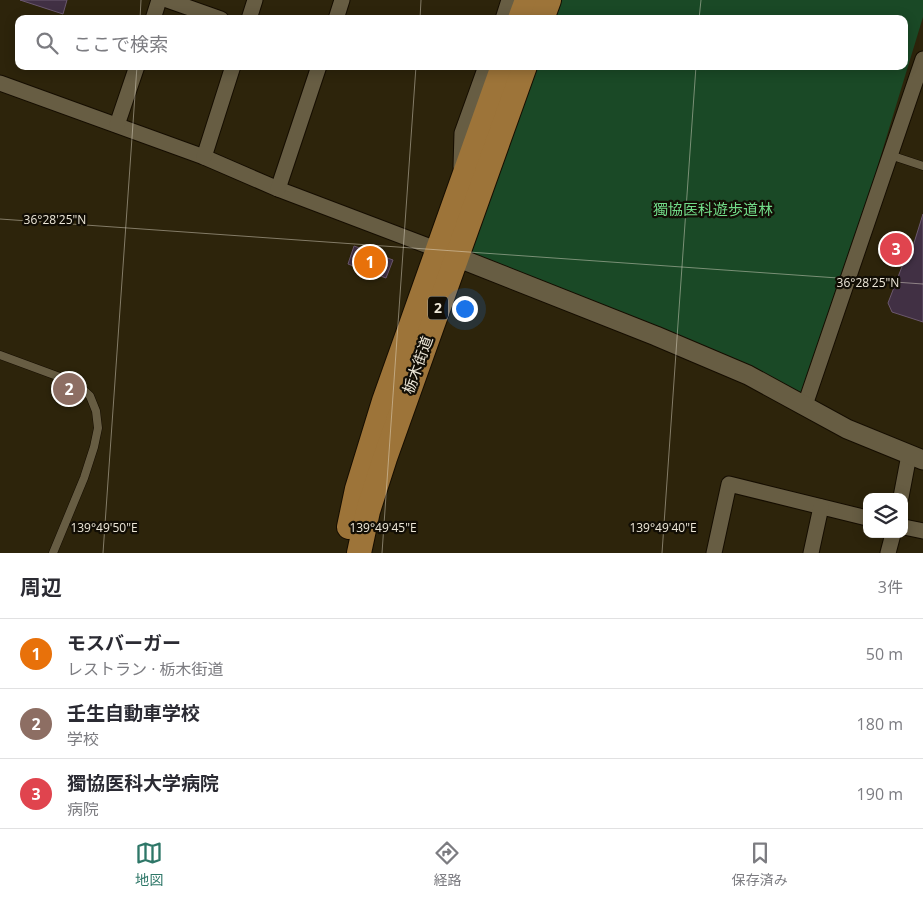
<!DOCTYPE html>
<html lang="ja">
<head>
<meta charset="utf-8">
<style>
  :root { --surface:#fff; --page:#f2f2f3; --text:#2b2b33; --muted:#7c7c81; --line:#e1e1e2; --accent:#2e7768 }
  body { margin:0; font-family:"Open Sans","Noto Sans JP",sans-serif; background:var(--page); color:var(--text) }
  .controls { position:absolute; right:15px; bottom:15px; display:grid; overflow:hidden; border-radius:10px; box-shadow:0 2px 12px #0003 }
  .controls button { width:45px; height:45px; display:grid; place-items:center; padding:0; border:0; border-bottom:1px solid var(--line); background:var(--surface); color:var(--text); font:25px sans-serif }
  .you { position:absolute; left:464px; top:308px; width:18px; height:18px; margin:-12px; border:4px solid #fff; border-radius:50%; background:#1a73e8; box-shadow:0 0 0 8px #1a73e833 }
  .badge { display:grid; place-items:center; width:32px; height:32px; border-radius:50%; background:var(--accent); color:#fff; font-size:16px; font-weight:700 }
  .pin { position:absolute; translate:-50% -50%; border:2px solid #fff; box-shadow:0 1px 5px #0006 }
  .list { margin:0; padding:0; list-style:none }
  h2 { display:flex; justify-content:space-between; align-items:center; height:65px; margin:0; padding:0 20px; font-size:21px }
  h2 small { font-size:16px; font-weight:400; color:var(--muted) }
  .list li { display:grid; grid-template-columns:32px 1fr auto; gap:15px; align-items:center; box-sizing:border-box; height:70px; padding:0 20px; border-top:1px solid var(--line) }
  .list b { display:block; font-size:19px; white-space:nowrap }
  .list p { margin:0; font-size:16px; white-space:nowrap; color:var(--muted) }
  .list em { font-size:16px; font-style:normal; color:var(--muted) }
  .icon { flex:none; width:28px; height:28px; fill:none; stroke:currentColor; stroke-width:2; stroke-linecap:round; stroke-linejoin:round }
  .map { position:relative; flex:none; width:923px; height:553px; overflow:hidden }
  .search { position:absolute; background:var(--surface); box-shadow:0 2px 12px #0003; left:15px; right:15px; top:15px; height:55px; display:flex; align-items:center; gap:12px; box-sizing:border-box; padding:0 18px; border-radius:10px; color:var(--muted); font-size:19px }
  .sheet { height:275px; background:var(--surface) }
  nav { display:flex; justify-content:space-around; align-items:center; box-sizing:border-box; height:70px; border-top:1px solid var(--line); background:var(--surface); font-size:14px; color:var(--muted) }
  nav a { display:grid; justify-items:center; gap:2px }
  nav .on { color:var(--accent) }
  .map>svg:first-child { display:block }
  .green { fill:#1a4926 }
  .building { fill:#413044; stroke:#6b586e }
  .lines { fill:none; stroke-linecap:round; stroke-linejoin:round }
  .service-casing { stroke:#150d00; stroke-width:9 }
  .minor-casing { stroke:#150d00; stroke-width:17 }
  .tertiary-casing { stroke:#150d00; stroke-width:21 }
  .primary-casing { stroke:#150d00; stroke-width:26 }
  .service { stroke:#675d43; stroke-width:8 }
  .minor { stroke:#675d43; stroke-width:15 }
  .tertiary { stroke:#675d43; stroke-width:19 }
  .primary { stroke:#9d7439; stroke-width:24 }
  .ticks { fill:none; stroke:#ede7d8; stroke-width:1; stroke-opacity:0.45 }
  .labels { text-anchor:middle; stroke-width:4.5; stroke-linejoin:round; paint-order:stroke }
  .shield { fill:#120e05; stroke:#aba699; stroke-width:1 }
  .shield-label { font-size:14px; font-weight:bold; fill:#ede7d8 }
  .park-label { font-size:15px; fill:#71db88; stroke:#120e05 }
  .street-label { font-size:15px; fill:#ede7d8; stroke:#120e05 }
  .ticks-label { font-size:12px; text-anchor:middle; fill:#ede7d8; stroke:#120e05; stroke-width:4.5; stroke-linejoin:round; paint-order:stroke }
</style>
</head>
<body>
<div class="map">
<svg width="923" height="553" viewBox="0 0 923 553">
  <rect width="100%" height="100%" fill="#2d240b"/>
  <!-- green -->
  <polygon class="green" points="560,0 923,0 923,17 805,405 456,256 533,66 904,66 904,19 553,19"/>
  <!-- building -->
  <g class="building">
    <polygon points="20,0 67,0 63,14"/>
    <polygon points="923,214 923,322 892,312 888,303 903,264 909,259"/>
    <polygon points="354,246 393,260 386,278 348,264"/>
  </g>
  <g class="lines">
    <defs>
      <g id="service">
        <polyline points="890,155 923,166"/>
        <polyline points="0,355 76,383 90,396 96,411 98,428 94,447 84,478 53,553"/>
      </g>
      <g id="minor">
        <polyline points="167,0 221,19"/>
        <polyline points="153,19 159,0"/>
        <polyline points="249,19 255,0"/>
        <polyline points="336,19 342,0"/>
        <polyline points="503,19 509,0"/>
        <polyline points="0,83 204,157 278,189 436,249"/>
        <polyline points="117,125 137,66"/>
        <polyline points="204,157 233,66"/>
        <polyline points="461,167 462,133 486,66"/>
        <polyline points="278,189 319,66"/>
        <polyline points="805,405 923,59"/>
        <polyline points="901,497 909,455"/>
        <polyline points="904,527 923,531"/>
        <polyline points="714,553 729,484 867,518"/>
        <polyline points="811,553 821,507"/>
        <polyline points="888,553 893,534"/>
      </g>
      <polyline id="tertiary" points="446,253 656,336 748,375 847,429 923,460"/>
      <g id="primary">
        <polyline points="520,19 527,0"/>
        <polyline points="542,19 549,0"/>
        <polyline points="349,527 357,489 384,401 503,66"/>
        <polyline points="359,553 368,511 385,458 525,66"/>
      </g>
    </defs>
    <!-- service casing -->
    <use href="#service" class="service-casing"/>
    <!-- minor casing -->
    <use href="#minor" class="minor-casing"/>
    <!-- tertiary casing -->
    <use href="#tertiary" class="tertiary-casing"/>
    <!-- primary casing -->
    <use href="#primary" class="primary-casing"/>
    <!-- service -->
    <use href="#service" class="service"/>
    <!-- minor -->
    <use href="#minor" class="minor"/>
    <!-- tertiary -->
    <use href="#tertiary" class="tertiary"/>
    <!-- primary -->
    <use href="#primary" class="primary"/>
  </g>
  <!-- ticks -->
  <path class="ticks" d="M140,19l1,-19M420,19l1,-19M699,19l2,-19M0,219l923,65M103,553l34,-487M382,553l34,-487M662,553l34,-487"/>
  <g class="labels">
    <!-- shield labels -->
    <rect class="shield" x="428" y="296.5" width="20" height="23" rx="4"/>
    <g class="shield-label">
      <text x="438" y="313">2</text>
    </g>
    <!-- park labels -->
    <g class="park-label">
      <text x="713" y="215">獨協医科遊歩道林</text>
    </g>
    <!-- street labels -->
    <g class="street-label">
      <text transform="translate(418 365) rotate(-70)" y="5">栃木街道</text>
    </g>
  </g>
  <g class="ticks-label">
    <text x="55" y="224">36°28'25"N</text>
    <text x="868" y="287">36°28'25"N</text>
    <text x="104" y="532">139°49'50"E</text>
    <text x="383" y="532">139°49'45"E</text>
    <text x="663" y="532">139°49'40"E</text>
  </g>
</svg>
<div class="controls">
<button><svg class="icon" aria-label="layers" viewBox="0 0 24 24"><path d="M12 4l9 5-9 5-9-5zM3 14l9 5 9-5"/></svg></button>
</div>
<div class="you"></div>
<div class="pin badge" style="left:370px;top:262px;background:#e8710a">1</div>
<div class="pin badge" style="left:69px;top:389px;background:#8d6e63">2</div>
<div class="pin badge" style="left:896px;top:249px;background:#e0444e">3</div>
<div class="search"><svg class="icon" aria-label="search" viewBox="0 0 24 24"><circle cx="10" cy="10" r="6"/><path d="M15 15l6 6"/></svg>ここで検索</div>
</div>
<section class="sheet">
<h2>周辺<small>3件</small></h2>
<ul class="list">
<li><span class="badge" style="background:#e8710a">1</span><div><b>モスバーガー</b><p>レストラン · 栃木街道</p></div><em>50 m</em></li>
<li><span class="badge" style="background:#8d6e63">2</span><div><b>壬生自動車学校</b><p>学校</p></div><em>180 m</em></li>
<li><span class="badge" style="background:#e0444e">3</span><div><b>獨協医科大学病院</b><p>病院</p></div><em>190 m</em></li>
</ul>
</section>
<nav>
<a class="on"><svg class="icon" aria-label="map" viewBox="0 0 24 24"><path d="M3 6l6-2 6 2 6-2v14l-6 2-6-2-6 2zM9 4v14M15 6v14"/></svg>地図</a>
<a><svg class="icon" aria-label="directions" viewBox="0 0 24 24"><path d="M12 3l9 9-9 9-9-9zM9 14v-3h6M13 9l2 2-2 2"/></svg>経路</a>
<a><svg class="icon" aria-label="saved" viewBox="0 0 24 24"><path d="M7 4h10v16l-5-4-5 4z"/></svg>保存済み</a>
</nav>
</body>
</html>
